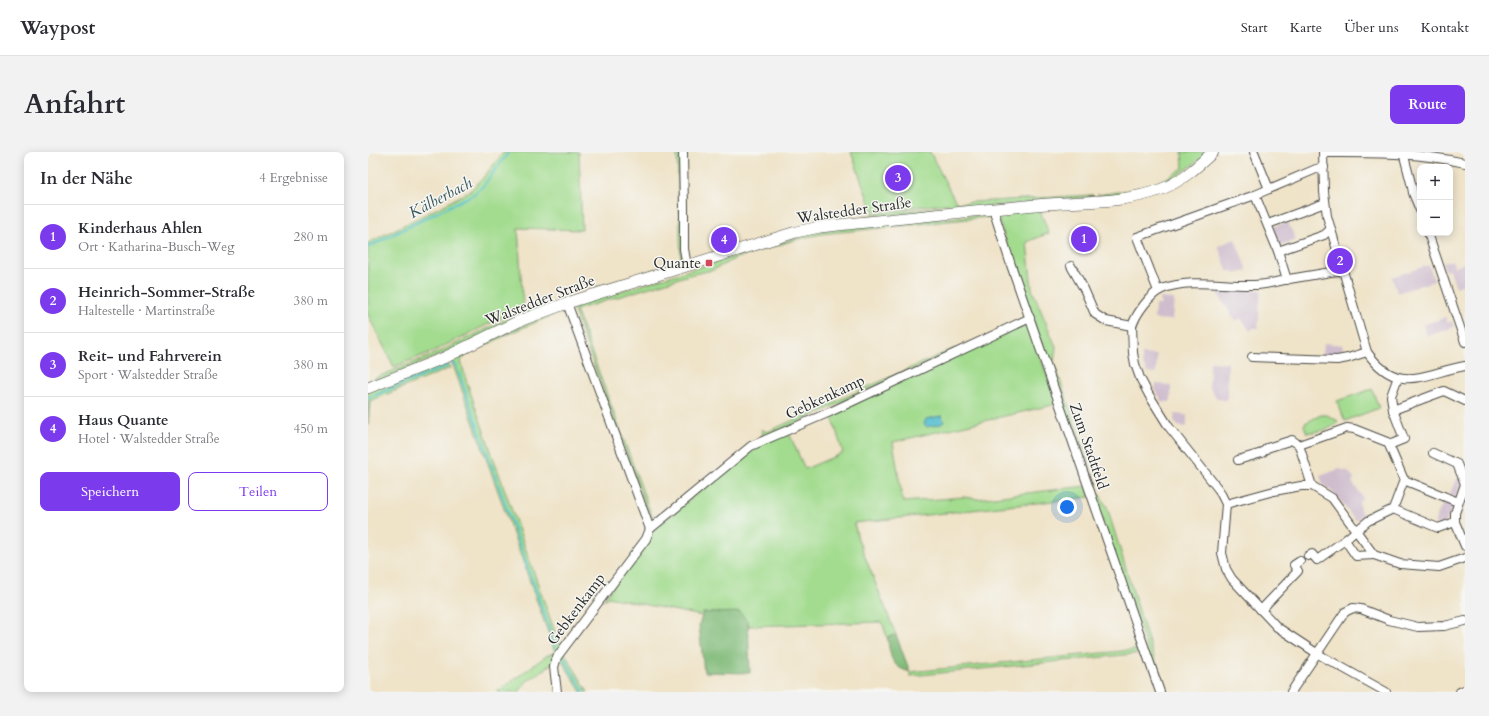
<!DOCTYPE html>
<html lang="de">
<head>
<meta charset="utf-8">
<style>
  :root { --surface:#fff; --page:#f2f2f3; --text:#2b2b33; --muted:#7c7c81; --line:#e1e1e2; --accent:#7c3aed }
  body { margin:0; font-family:Cardo,serif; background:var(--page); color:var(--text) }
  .controls { position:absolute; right:12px; top:12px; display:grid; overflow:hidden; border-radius:8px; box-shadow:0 2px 10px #0003 }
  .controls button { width:36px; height:36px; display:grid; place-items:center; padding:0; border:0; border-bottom:1px solid var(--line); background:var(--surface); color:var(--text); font:20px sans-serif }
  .you { position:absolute; left:699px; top:355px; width:14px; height:14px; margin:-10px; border:3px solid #fff; border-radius:50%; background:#1a73e8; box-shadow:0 0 0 6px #1a73e833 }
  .badge { display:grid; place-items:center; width:26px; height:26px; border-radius:50%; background:var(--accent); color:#fff; font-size:13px; font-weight:700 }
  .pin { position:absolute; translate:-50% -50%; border:2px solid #fff; box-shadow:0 1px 4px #0006 }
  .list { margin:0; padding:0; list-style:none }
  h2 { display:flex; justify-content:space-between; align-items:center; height:52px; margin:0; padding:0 16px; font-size:17px }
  h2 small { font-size:13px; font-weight:400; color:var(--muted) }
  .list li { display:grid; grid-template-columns:26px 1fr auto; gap:12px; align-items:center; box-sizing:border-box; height:64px; padding:0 16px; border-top:1px solid var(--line) }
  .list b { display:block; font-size:15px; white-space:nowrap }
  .list p { margin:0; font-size:13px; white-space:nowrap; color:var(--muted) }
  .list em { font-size:13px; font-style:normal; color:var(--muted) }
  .actions { display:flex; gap:8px; padding:12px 16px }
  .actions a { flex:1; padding:9px 0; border:1px solid var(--accent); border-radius:8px; text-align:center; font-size:14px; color:var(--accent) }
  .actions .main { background:var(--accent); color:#fff }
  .map { position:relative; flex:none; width:1097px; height:540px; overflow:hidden; border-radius:8px }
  header { display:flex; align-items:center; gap:24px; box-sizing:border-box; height:56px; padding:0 20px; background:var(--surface); border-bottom:1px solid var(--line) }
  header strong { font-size:19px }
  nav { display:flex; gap:22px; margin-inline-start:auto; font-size:14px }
  .intro { display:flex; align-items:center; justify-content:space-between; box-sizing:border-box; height:96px; padding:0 24px }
  h1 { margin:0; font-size:28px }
  .button { padding:10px 18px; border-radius:8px; background:var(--accent); color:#fff; font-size:14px; font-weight:700 }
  main { display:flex; gap:24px; padding:0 24px }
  aside { flex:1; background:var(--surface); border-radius:8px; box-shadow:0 2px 10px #0003 }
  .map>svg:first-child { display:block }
  .industrial { fill:#cfbdce }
  .green { fill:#a3dc8f; stroke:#67845d }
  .forest { fill:#82bc7a; stroke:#567452 }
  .water { fill:#55bfd0; stroke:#40757e }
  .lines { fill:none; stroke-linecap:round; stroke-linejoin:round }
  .stream { stroke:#55bfd0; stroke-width:2 }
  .minor-casing { stroke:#484743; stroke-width:10 }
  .major-casing { stroke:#484743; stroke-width:12 }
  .minor { stroke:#fff; stroke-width:8 }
  .major { stroke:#fff; stroke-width:11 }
  .poi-dot { fill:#d1495b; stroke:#f6f6f2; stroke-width:1.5 }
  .labels { text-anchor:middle; stroke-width:3; stroke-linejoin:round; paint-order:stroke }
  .street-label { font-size:15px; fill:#2b2b2b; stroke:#f6f6f2 }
  .poi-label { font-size:15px; fill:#2b2b2b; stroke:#f6f6f2; text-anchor:end }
  .water-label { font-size:16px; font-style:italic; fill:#38575d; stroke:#f6f6f2 }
</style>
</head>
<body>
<header>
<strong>Waypost</strong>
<nav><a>Start</a><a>Karte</a><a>Über uns</a><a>Kontakt</a></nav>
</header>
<div class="intro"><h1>Anfahrt</h1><a class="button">Route</a></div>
<main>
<aside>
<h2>In der Nähe<small>4 Ergebnisse</small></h2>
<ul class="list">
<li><span class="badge">1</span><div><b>Kinderhaus Ahlen</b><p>Ort · Katharina-Busch-Weg</p></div><em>280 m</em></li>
<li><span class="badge">2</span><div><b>Heinrich-Sommer-Straße</b><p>Haltestelle · Martinstraße</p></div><em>380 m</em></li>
<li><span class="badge">3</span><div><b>Reit- und Fahrverein</b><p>Sport · Walstedder Straße</p></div><em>380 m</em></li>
<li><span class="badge">4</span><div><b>Haus Quante</b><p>Hotel · Walstedder Straße</p></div><em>450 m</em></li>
</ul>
<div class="actions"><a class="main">Speichern</a><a>Teilen</a></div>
</aside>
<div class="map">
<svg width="1097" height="540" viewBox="0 0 1097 540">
  <rect width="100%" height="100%" fill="#f6f6f2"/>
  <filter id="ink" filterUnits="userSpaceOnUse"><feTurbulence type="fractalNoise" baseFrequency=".025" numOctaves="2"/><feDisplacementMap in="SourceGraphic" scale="8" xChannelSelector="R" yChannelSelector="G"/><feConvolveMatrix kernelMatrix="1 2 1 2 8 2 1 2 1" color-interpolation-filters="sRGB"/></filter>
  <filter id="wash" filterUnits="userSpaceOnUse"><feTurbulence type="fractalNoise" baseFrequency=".012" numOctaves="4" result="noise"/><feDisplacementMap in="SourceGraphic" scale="16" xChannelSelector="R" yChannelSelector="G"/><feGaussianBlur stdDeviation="0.9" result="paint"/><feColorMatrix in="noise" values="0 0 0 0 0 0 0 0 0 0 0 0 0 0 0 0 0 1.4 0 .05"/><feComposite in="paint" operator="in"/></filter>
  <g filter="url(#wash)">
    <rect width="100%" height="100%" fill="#efe3c8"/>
    <!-- industrial -->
    <g class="industrial">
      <polygon points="920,70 928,88 912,94 905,75"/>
      <polygon points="867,87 879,118 866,122 865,118 860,120 850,94"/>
      <polygon points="1084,108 1087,115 1097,111 1097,132 1088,135 1082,118 1077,119 1075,111"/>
      <polygon points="1061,113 1066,129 1029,141 1024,125"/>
      <polygon points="846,136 893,138 890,176 885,176 882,179 873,166 868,169"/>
      <polygon points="791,146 806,147 804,168 786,167 787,153 793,153"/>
      <polygon points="1078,165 1079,171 1084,169 1086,175 1059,184 1055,173"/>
      <polygon points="956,191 975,193 974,203 955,203"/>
      <polygon points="774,202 789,203 788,221 779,220 774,210"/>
      <polygon points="842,210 860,211 859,248 849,247 841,235"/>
      <polygon points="788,232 803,233 803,250 792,250 792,245 787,238"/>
      <polygon points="807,262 819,263 819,275 810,274 806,269"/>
      <polygon points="971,317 980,319 986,327 984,330 995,346 991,350 992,358 995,363 987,368 967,342 954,332 954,329 952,324"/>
      <polygon points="1088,327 1094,330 1087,346 1081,344"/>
      <polygon points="1076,348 1086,352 1078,371 1071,373 1066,371"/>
    </g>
    <!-- green -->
    <g class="green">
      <polygon points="136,0 211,0 214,78 150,76 155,155 68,198 26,215 0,163 0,91 78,52 103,38 114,27"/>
      <polygon points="309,0 313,0 316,107 313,107"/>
      <polygon points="483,0 562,0 584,43 589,51 725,43 723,45 495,66 509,61 579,55 579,52 504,59"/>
      <path d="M814,0h26c-14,13 -31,25 -48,33 -11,6 -53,14 -63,10 30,-4 61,-8 86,-27z"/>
      <polygon points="671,56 681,81 659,90 664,137 688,195 686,210 730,340 739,355 779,485 799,540 794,540 630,66 633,61"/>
      <polygon points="621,62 626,68 619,65 453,82 430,87 368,106 345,118 321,123 208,158 286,370 284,372 204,154 453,78"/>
      <polygon points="316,111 220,141 229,135 301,113"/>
      <polygon points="166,154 177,154 85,198 0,233 0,229 69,201"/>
      <path d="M195,155l7,6 -5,-2 -4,1c-26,10 -51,21 -77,34 -7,4 -19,8 -23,15l6,22 91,258 4,7 -8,14 -28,20 -7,10h-22l49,-36 9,-4 -103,-290v-4z"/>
      <polygon points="659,172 661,173 689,252 525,290 535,350 596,345 609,347 718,334 722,345 486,371 490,387 528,483 519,485 514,470 381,474 380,470 335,461 334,464 240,445 235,449 285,378 385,295 420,279 437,317 475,301 463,261"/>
      <polygon points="585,197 590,197 396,286 393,277 399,280"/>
      <polygon points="78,209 82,216 2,249 0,274 0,239"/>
      <polygon points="1004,237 1011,256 977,269 969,249"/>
      <path d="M953,263h6l11,6c-6,10 -21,10 -31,12l-3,-7 1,-3z"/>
      <polygon points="775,497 776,501 542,524 542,520"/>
      <polygon points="196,500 220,540 213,540 192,505"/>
    </g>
    <!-- forest -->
    <g class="forest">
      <polygon points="372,460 380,470 382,521 336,520 331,473 335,461"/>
      <path d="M528,483l14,37c-21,-6 -19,-17 -23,-35z"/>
    </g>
    <!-- water -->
    <polygon class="water" points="572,264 574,264 576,270 573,272 559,275 556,272 558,267"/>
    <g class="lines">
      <!-- stream -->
      <g class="stream">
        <polyline points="0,95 106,42 115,34 141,0"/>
        <polyline points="84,212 87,212 88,213 188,496"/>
        <polyline points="0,246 79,214"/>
        <polyline points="195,505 216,540"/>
      </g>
    </g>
  </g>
  <g filter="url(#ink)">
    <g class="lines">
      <defs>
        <g id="minor">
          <polyline points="315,0 316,57 316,97 319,114"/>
          <polyline points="886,0 901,37"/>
          <path d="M955,0l1,40 3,24 40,136c31,44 57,21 98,14"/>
          <polyline points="1035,0 1044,35 1045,41 1052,58"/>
          <path d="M956,1c48,0 94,-1 141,10"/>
          <polyline points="887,43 948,17 956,15"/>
          <polyline points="625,57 643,113 792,540"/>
          <polyline points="900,72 957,51"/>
          <polyline points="1060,81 1097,190"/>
          <polyline points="910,99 956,83 963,77"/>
          <polyline points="703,114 716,137 727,162 738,169 764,174"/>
          <path d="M975,118c-18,3 -36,6 -54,9 -13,3 -23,6 -36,6 -29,1 -64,-7 -91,4 -12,5 -26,25 -30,37l1,27 2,11 5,14 9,17 20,32 50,63 7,14 -4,49 4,16 6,10 45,48 41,27 68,38"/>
          <polyline points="790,139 769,85 887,43 910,99 919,128"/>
          <polyline points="199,151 282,377 383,294 462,260 662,166"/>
          <polyline points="884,205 969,208 980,206 999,200"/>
          <polyline points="1030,225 1023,244 1025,258 1076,239 1097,249"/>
          <polyline points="931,293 979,276 986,277 1019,290 1021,293 1036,328 1025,357 1000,369 977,388"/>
          <polyline points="1021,293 1036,287 1025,258"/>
          <polyline points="1065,301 1089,312 1097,332 1087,361 1087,370 1097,394"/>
          <polyline points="870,308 894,301 899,296 924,288 931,293 944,334"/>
          <polyline points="1036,328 1090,350"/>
          <polyline points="858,352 906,339 933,334 944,334 964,346 1006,403 1032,412 1071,415 1097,406"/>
          <polyline points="1025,357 1070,376 1087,370"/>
          <polyline points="940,404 944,402 949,408 977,388 988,404 1006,403"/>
          <polyline points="893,458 930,419 926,413 932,409"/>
          <polyline points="189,540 186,515 189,505 278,387 282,377"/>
          <polyline points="923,540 977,460 985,456 993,457 1021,468 1050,475 1076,474 1097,469"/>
          <polyline points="1092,540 1097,538"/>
        </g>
        <path id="major" d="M0,236l78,-31 73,-36 48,-18 229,-71 24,-5 27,-3c67,-7 133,-14 200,-20 38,-3 79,-1 115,-15 20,-8 36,-23 51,-37"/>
      </defs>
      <!-- minor casing -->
      <use href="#minor" class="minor-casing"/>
      <!-- major casing -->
      <use href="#major" class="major-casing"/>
      <!-- minor -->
      <use href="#minor" class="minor"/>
      <!-- major -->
      <use href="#major" class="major"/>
    </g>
  </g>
  <!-- markers -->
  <rect class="poi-dot" x="337" y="107" width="8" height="8" rx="2"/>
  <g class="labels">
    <!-- street labels -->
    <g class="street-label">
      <text transform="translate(486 58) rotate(-8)" y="5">Walstedder Straße</text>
      <text transform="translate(172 148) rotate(-21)" y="5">Walstedder Straße</text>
      <text transform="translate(457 245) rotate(-25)" y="5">Gebkenkamp</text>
      <text transform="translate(721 294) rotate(71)" y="5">Zum Stadtfeld</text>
      <text transform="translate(208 457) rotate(-53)" y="5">Gebkenkamp</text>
    </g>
    <!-- poi labels -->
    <g class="poi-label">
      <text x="333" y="116">Quante</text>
    </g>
    <!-- water labels -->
    <g class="water-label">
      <text transform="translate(72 45) rotate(-28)" y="6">Kälberbach</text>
    </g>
  </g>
</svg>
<div class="controls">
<button>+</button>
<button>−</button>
</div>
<div class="you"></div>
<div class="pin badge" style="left:716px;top:87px">1</div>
<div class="pin badge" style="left:972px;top:109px">2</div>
<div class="pin badge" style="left:530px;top:26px">3</div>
<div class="pin badge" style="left:356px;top:88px">4</div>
</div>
</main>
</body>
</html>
